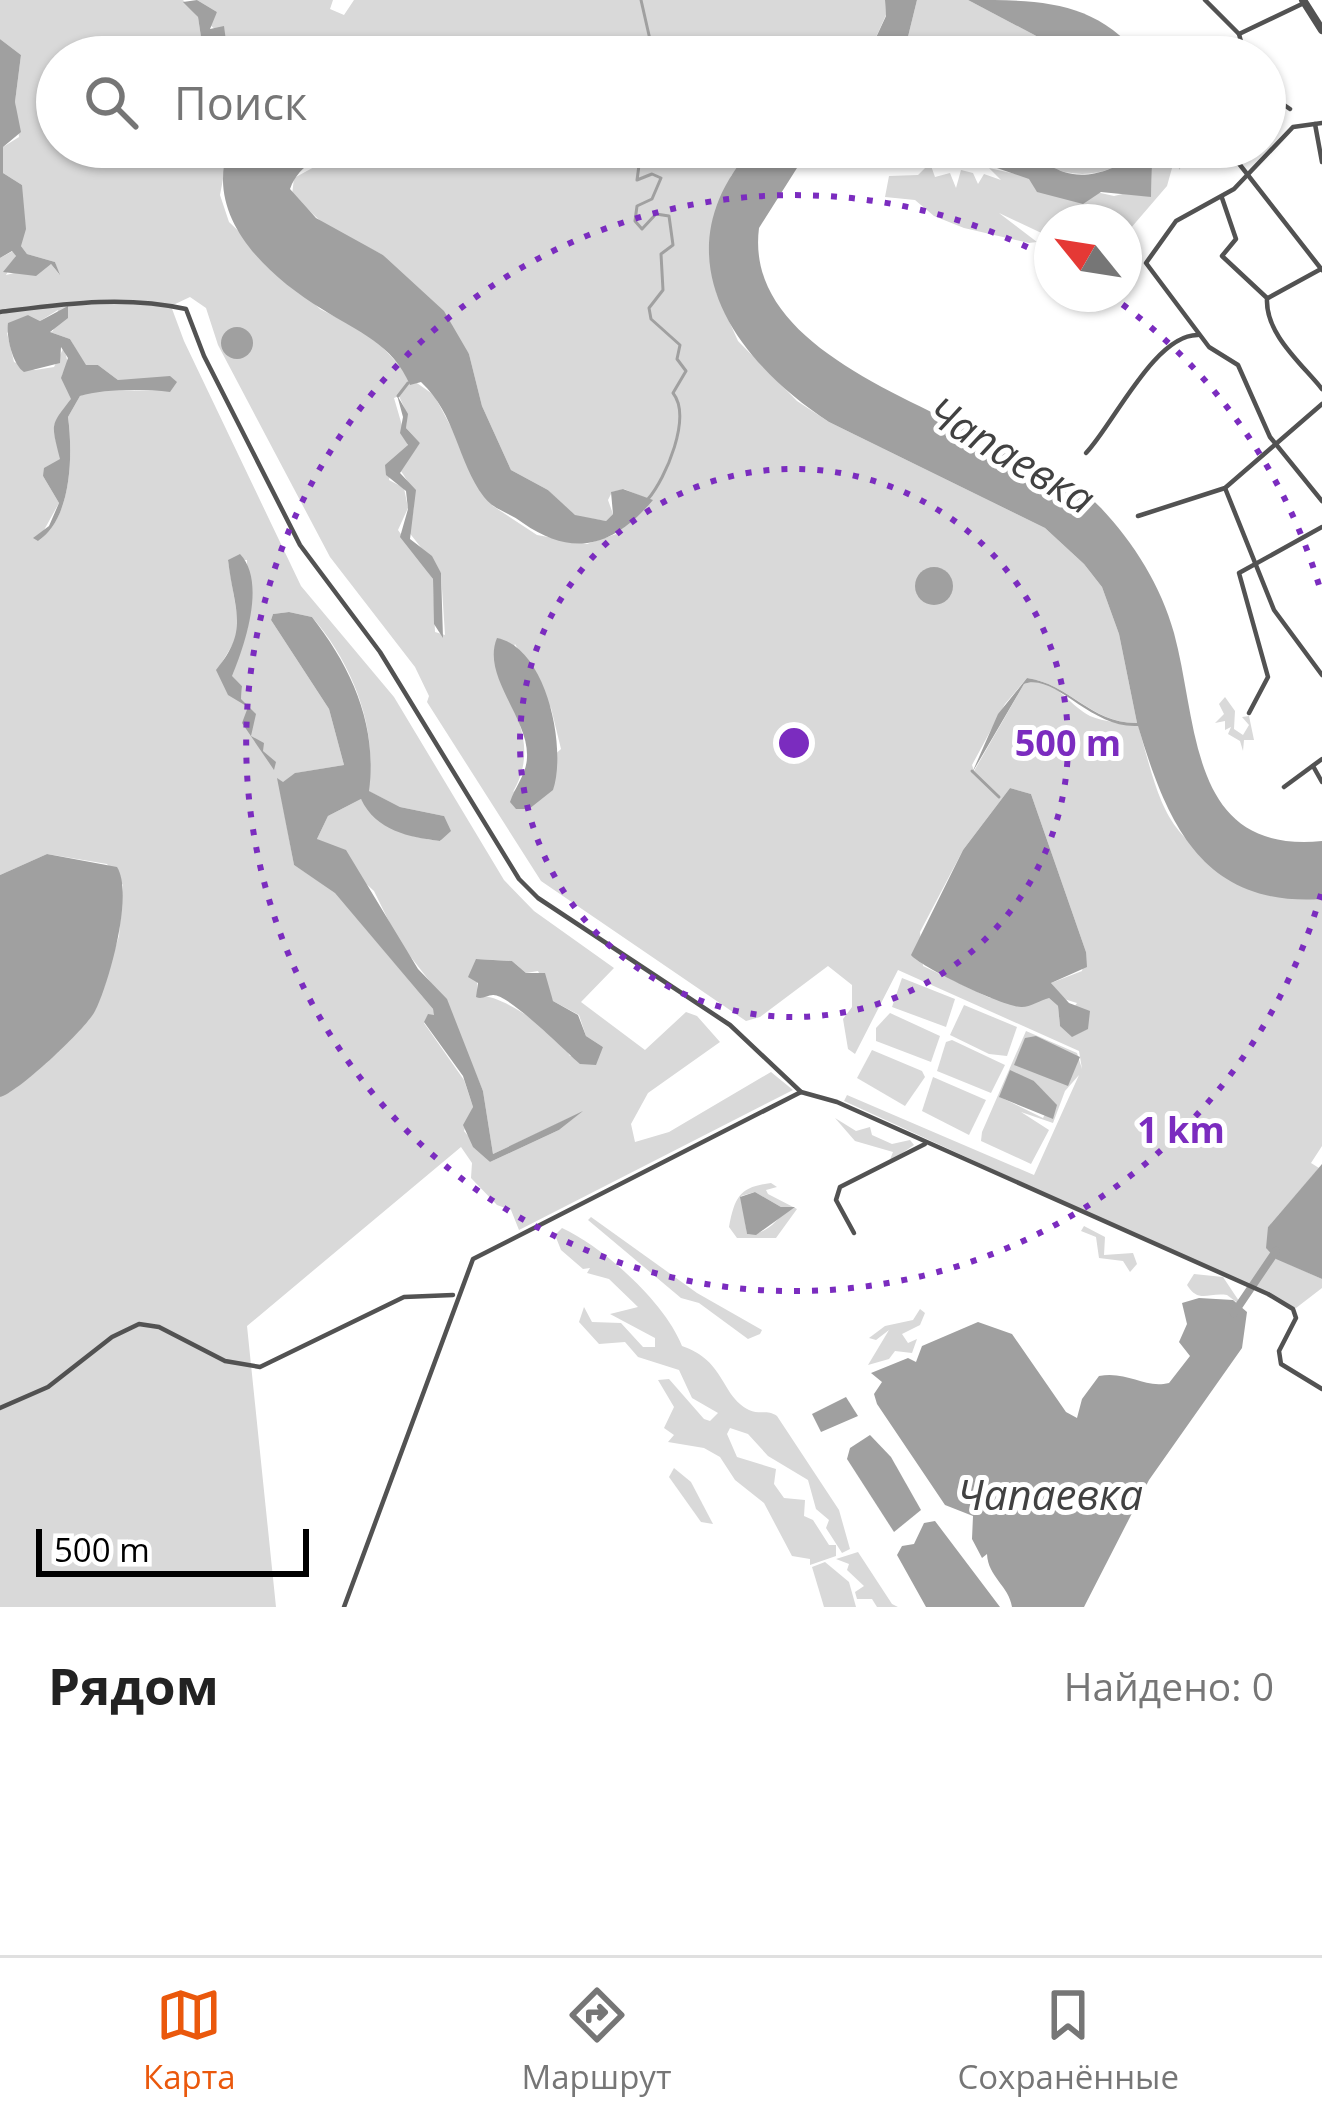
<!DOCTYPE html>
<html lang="ru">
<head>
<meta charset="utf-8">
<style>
  :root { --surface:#fff; --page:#f2f2f2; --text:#222; --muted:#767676; --line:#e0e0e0; --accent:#ea580c }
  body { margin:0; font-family:"Open Sans",sans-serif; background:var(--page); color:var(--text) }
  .compass { position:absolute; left:1034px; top:204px; width:108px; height:108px; border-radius:50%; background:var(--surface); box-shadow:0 3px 9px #0004; rotate:300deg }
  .scale { position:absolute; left:36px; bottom:30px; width:273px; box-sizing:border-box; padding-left:12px; border:6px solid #000; border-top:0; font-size:33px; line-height:42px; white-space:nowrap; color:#000; -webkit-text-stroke:9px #fff; paint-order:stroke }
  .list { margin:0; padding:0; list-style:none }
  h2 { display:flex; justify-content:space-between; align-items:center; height:156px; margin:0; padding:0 48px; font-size:51px }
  h2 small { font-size:39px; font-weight:400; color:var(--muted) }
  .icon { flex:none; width:66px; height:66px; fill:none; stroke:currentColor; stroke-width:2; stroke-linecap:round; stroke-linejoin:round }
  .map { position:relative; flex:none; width:1322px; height:1607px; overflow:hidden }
  .search { position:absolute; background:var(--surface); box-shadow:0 3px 9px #0004; left:36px; right:36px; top:36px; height:132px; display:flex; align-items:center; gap:30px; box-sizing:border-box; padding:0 42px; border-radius:66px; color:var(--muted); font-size:45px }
  .sheet { height:348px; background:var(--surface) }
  nav { display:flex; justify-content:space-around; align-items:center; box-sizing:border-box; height:168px; border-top:3px solid var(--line); background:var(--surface); font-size:33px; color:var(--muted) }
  nav a { display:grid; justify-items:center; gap:6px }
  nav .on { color:var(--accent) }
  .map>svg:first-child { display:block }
  .green { fill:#d9d9d9; fill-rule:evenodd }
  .water { fill:#a0a0a0 }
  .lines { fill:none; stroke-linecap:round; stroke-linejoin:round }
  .stream { stroke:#a0a0a0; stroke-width:3 }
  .river { stroke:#a0a0a0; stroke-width:8 }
  .minor { stroke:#525252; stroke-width:4.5 }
  .tertiary { stroke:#525252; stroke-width:8 }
  .ring { fill:none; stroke:#7b2cbf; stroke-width:6; stroke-dasharray:6 12 }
  .labels { text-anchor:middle; stroke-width:10; stroke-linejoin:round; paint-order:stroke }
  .water-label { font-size:42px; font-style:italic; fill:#414141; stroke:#fff }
  .centre { fill:#7b2cbf; stroke:#fff; stroke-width:6 }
  .ring-label { font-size:36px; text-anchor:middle; font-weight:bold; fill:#7b2cbf; stroke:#fff; stroke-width:10; stroke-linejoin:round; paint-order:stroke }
</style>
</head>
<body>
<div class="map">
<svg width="1322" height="1607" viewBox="0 0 1322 1607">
  <rect width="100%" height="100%" fill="#fff"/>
  <!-- green -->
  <g class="green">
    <path d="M0,0h183l15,17 3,20 16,-6 -8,-7 8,-12 -20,-12h136l-3,9 14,6 10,-15h531l1,15 -19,42h-810v90h172l-9,48 9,27 91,87 51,26 43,46 20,14 59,111 44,29 50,9 29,-10 28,-24 4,-11 -24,-10 -12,3 -4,8 5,14 -7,7 -31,-5 -27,-26 -37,-20 -29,-64 -13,-52 -86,-99 -56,-28 -35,-32 2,-17 44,-24 74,7 48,-14h293l-22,29 -15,116 22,49 59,60 32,21 216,106 39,36 18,23 17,47 18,89c-45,1 -67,-39 -110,-45l-22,26 -33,61 2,6 50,-87c28,-11 44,21 66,32 14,6 33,7 48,9 25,89 27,115 114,155 25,11 43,21 70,19v247l-11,17 8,5 -51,59 14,34 40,18v9l-26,20 -452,-207 3,-6 187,80 45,-100 -14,16 -12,32 -32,-11 28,18 -18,34 -50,-23 1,-9 44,-101 51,22 5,16 -3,-18 -181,-81 -43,84 -7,-5 -5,-30 9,-12v-22l-24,-19 -68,51 -14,4 -205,-140 -114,-179 2,-6 -14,-29 -85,-110 -112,-212 -12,-37 -16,-11 -19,9 13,35 117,245 93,111 110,183 30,31 80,57 -33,34 64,48 41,-38 11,4 23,26 -72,51 -17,31 4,18 34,-10 102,-60 22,18 -274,140 -8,-20 -14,-5 -26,-27 1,-15 -11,-16 -214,179 29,281h-276v-510l37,-27 58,-60 24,-74 4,-51 -16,-21 -60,-10 -47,21v-617l13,-7 3,5 -10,19 45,-11 8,10 -4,-12 -28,-8 -6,-8 1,-61 -19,-12v-26l16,-10 -4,-35 6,-47 -21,-16zM58,310l-5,21 -3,1 20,7 15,26h13l20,15 53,-1 -7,11c-29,4 -57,-6 -84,6l-12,21c5,36 4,102 -30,124l21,-38 -16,-27 18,-17c-10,-35 -11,-32 11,-60l-10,-24 6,-11 -4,-17 -10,20 -19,3 -21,-8 -7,-29 21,-18 12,6zM399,396l8,18 -1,14 14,15 -20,27c16,21 17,36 8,61l33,42 4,62 -10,-3 -2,-53 -35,-49 10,-22 -4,-20 -15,-8 4,-20 15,-14 -14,-48zM247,560l1,67 -17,49 11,10 -1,13 -23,-30 22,-37 -12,-71zM289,612l23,5c40,46 67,112 56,174l32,16 44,9 -3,25c-36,-4 -58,-12 -80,-42l-33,17 -11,23 57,52 25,51 47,60 37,89 10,63 87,-41 -21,17 -69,32 -26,-31 9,-24 -9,-27 -40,-57 4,-8h7l-2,-6 -98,-117 -41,-27 -16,-86 5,4 13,-10 48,-8 -15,-56 -58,-89 2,-6zM515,644l36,64 10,41 -48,43c24,-42 5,-75 -13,-115zM1010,788l21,6 55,158 -4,19 -31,12 13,16 13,4 -17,23 -2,-20 -9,-8h-59l-67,-32 -3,-34 43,-82zM477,959l35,2 14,12 12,-2 15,30 26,14 7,21 17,11 -33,9c-13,-23 -68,-63 -93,-60zM1034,1081l18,20 -9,17 -43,-21z"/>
    <polygon points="917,0 968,0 1076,57 903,57"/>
    <path d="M1011,147h113l-12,21c-38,15 -69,-1 -101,-21z"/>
    <polygon points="1171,147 1175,157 1176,147 1182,147 1180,170 1174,161 1167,186 1124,236 1124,222 1052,222 1052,238 999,213 1037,242 1029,243 964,228 934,216 915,200 885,197 889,176 918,175 930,163 935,177 950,173 956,188 961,170 973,173 978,184 984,174 1001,180 989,168 1114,196 1135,191 1151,197 1152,164 1164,155 1167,159"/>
    <polygon points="1225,697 1235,711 1234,729 1243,735 1249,725 1242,717 1249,716 1254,740 1244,740 1243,751 1240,741 1228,734 1231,727 1225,730 1225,721 1215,723 1224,714 1219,704"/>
    <polygon points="902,978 955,999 946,1027 892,1007"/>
    <polygon points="964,1005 1017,1027 1007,1056 989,1054 950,1035"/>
    <polygon points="890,1013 940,1036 931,1062 876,1041 876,1028"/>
    <polygon points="952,1040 1005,1065 991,1093 937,1071 946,1042"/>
    <polygon points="872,1050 922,1071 925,1077 905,1106 857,1078"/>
    <polygon points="933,1077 986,1100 969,1135 922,1111"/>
    <polygon points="835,1118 856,1131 870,1127 872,1135 892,1144 910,1140 914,1145 889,1162 893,1152 855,1141"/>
    <path d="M771,1183l6,4 -11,3 2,4 29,15 -21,29h-39l-8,-11c6,-32 12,-40 42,-44zM755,1192l26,15 13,1 -9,1c-7,13 -22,27 -38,25l-6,-38z"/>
    <polygon points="591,1217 697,1293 762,1330 760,1334 748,1339 699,1303 681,1298 588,1220"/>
    <polygon points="1084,1226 1105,1237 1104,1255 1133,1253 1137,1264 1130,1272 1123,1261 1099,1258 1096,1237 1081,1231"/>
    <path d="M562,1228c40,18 103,74 120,118 44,15 38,49 67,64 11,5 18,-1 28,6l62,94 11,39 -8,4 -16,-25 3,-8 -13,-11 -8,-29 -40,-24 -20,-22 -18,-6 -3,6 10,23 39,12 -2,15 10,14 21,2 -1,16 9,4 16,25h7v11l-26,9v-6l-18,-3 -28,-53 -29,-23 -15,-23 -16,-9 -36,-6 6,-7 -10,-7 10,-21 -16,-27 11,-1 35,40 6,2 8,-8 -26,-15 -13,-28 -41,-13 -13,-15 -26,2 -20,-22 5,-15 8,15 29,1 22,24h12v-9l-45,-24 28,-7 -29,-28 -22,-6 3,-5 -7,1 -22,-19 -6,-15z"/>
    <path d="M1194,1274l29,3 20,30 -16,-12c-19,-3 -28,9 -40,-10z"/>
    <polygon points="920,1309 925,1313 920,1325 902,1334 908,1343 917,1339 912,1353 895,1351 889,1359 868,1365 889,1330 876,1340 869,1338 885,1326 913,1320"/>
    <polygon points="674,1468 691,1482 713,1524 701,1522 669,1477"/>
    <polygon points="858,1552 892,1604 898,1607 877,1607 872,1599 857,1599 855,1592 864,1586 847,1570 849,1564 836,1559"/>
    <polygon points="825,1562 849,1582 856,1607 824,1607 812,1567"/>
  </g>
  <!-- water -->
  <g class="water">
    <polygon points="197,0 217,12 210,29 224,26 226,41 201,37 198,17 183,2"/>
    <polygon points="885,0 917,0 903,57 867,57 886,16"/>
    <path d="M968,0c74,0 125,0 173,57h-65z"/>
    <polygon points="0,39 21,55 15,102 21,132 3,147 3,173 22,185 26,229 21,246 27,254 55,262 60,275 51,264 36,276 3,272 16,256 12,251 0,258"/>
    <path d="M229,147h231c-17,2 -30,11 -47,13 -41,5 -102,-25 -123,29l26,29 67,37 61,56 25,43 13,52 29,64 37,20 27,25 31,6 7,-7 -2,-22 12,-3 30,11c-40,47 -80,58 -130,23 -13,-10 -29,-13 -39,-26 -27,-36 -28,-83 -63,-115l-11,3c-17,-41 -52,-53 -88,-76 -56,-34 -119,-93 -93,-162z"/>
    <path d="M753,147h82l-38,21 -38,60c-19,151 262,195 342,280 33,35 60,78 73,125 25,92 14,221 148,208v58c-120,8 -155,-76 -184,-173 -48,3 -83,-54 -114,-42l-52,89 26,-59 29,-36c43,6 64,46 110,45l-18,-89 -17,-47 -18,-23 -39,-36 -216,-106c-99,-65 -170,-170 -76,-275z"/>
    <path d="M936,147c22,0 56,-6 77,1 39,14 52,39 99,20l12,-21h47l-4,14 -4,-6 -11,9 -1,33 -50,-5 -18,12 -46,-12 -8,-13z"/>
    <path d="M68,306v12l-18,14 20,7 16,26h12l20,15 52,-4 7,6 -7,10c-27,-3 -67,-3 -90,4l-12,21c5,37 4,102 -30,124l-5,-3 16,-12 10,-23 -16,-27 1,-8 16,-9c-9,-36 -10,-33 11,-60l-10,-21 7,-20 -7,-11 -1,16 -36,9c-11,-7 -18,-35 -16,-49l20,-8 12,6z"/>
    <circle cx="237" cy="343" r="16"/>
    <polygon points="397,395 408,414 406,428 420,443 400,473 416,490 410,539 432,556 441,573 443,638 434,624 433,579 400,537 408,509 406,491 386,475 385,465 408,445 400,433 403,417"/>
    <path d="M240,554c27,28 4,93 -8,122l10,10 -1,13 15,15 -5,22 13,7 -1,8 13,11 -2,8 -32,-47 6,-16 -20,-12 -12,-25c34,-41 18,-59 12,-110z"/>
    <circle cx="934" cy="586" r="19"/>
    <path d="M289,612l23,5c39,50 66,108 57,174l31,16 44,9 7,15 -11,10c-31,-4 -64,-10 -79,-42l-33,17 -11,23 29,11 72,119 29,30 36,92 10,63 90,-43 -24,19 -69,32 -17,-15 -10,-22 10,-18 -10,-31 -39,-54 4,-8 6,1 -1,-6 -98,-116 -41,-28 -17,-87 6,4 12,-9 49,-8 -15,-56 -58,-89 2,-6z"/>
    <path d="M497,638c50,10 70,111 56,152l-24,19h-13l-6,-7c5,-15 17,-29 17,-45 2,-39 -46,-81 -30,-119z"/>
    <path d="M1010,788l21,6 55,158 1,15 -36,16 18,20 21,8 -2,18 -16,8 -12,-11 -2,-20 -9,-8c-8,2 -19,9 -27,9 -17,1 -101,-40 -111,-52l52,-105z"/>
    <path d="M47,854l70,13c17,27 -8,116 -22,144 -9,18 -78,82 -95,86v-222z"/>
    <path d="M476,959l36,2 14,12h19l8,28 25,14 8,21 17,11 -7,18 -16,-1c-13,-11 -71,-70 -87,-69 -6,0 -11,5 -17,2l2,-14 -10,-6z"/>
    <polygon points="1036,1036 1080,1057 1068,1086 1014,1065 1025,1038"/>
    <polygon points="1010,1070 1034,1081 1057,1105 1053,1119 999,1097"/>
    <polygon points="1322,1164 1322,1279 1276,1259 1266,1248 1268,1227"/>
    <polygon points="755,1192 781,1207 795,1207 756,1235 747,1234 740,1197"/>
    <path d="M1199,1298l34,2 14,12 -5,36 -93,132 -65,127h-72c-3,-21 -24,-30 -25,-53l-5,4 -10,-19 1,-23 -28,-11 -68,-101 -3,-10 8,-12 -11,-9 37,-15 8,4 6,-16 56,-24 34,12 54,78 11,6 5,-19 17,-23c30,-5 45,13 70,7l21,-27 -11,-14 8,-18 -5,-21z"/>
    <polygon points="846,1397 858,1416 821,1432 812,1414"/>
    <polygon points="870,1435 891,1457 921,1510 894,1532 847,1459 850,1448"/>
    <polygon points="935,1521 1000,1607 926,1607 897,1555 902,1546 914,1544 924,1523"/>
  </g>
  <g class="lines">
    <!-- stream -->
    <g class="stream">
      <polyline points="641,0 651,44 642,57"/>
      <path d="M635,147l5,11 -3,22 15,-6 9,4 -9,21 -15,7 -2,15 7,8 14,-15 13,2 4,29 -12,9 2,36 -14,18 2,11 29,26 -3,14 9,12 -13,22c19,24 -7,85 -25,106"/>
      <polyline points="398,396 408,383"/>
      <polyline points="972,771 999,797"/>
    </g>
    <!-- river -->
    <polyline class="river" points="1234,1313 1276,1251"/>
    <!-- minor -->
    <g class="minor">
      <polyline points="1205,0 1239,34 1245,57"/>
      <polyline points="1239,34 1304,3"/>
      <polyline points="1265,92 1290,109"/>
      <polyline points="1322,123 1293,127 1234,189 1176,221 1146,263 1209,347 1238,365 1270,437 1322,501"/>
      <polyline points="1315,124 1322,162"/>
      <polyline points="1226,147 1322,270"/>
      <path d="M1222,198l14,41 -14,17 45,42c-2,36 35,66 55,91"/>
      <polyline points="1268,298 1321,269"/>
      <path d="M0,312c64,-8 122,-17 186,-3l18,47 96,189 80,107 139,227 19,19 192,127 71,67"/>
      <path d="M1086,453c27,-28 69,-119 112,-118"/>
      <polyline points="1225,488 1274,610 1322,675"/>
      <polyline points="1138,516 1225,488 1322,404"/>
      <polyline points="1249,713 1268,677 1239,573 1322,527"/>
      <polyline points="1313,766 1322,782"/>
      <polyline points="1284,787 1322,759"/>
      <polyline points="854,1233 836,1200 840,1187 925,1144"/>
      <polyline points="0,1408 48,1387 112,1337 139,1324 159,1327 225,1361 260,1367 404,1297 453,1295"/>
      <polyline points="344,1607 473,1259 801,1092 837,1102 1268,1294 1293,1309 1296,1318 1279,1351 1281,1364 1322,1389"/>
    </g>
    <!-- tertiary -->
    <polyline class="tertiary" points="1303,0 1322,30"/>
  </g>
  <!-- distance rings -->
  <g class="ring">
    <circle cx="794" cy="743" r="274"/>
    <path d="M1321 894A548 548 0 1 1 1051 259M1108 294A548 548 0 0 1 1321 592"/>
  </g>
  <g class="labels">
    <!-- water labels -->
    <g class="water-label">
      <text transform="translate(1011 455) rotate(31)" y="15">Чапаевка</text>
      <text x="1050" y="1510">Чапаевка</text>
    </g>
  </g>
  <circle cx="794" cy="743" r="18" class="centre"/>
  <g class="ring-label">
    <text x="1068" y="756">500 m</text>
    <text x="1181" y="1143">1 km</text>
  </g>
</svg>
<svg class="compass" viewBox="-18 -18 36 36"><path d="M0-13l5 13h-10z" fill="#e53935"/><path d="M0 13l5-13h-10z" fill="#767676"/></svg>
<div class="scale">500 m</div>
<div class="search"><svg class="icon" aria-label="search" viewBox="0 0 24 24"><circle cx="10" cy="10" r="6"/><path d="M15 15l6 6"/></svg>Поиск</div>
</div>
<section class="sheet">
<h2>Рядом<small>Найдено: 0</small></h2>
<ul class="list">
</ul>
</section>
<nav>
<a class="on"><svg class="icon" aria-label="map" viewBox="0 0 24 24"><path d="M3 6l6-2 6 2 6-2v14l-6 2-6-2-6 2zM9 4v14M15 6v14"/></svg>Карта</a>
<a><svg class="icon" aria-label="directions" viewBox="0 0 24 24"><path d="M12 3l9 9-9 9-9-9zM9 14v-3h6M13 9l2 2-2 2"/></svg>Маршрут</a>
<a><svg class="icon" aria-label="saved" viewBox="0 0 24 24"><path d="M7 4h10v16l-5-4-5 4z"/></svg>Сохранённые</a>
</nav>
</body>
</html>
